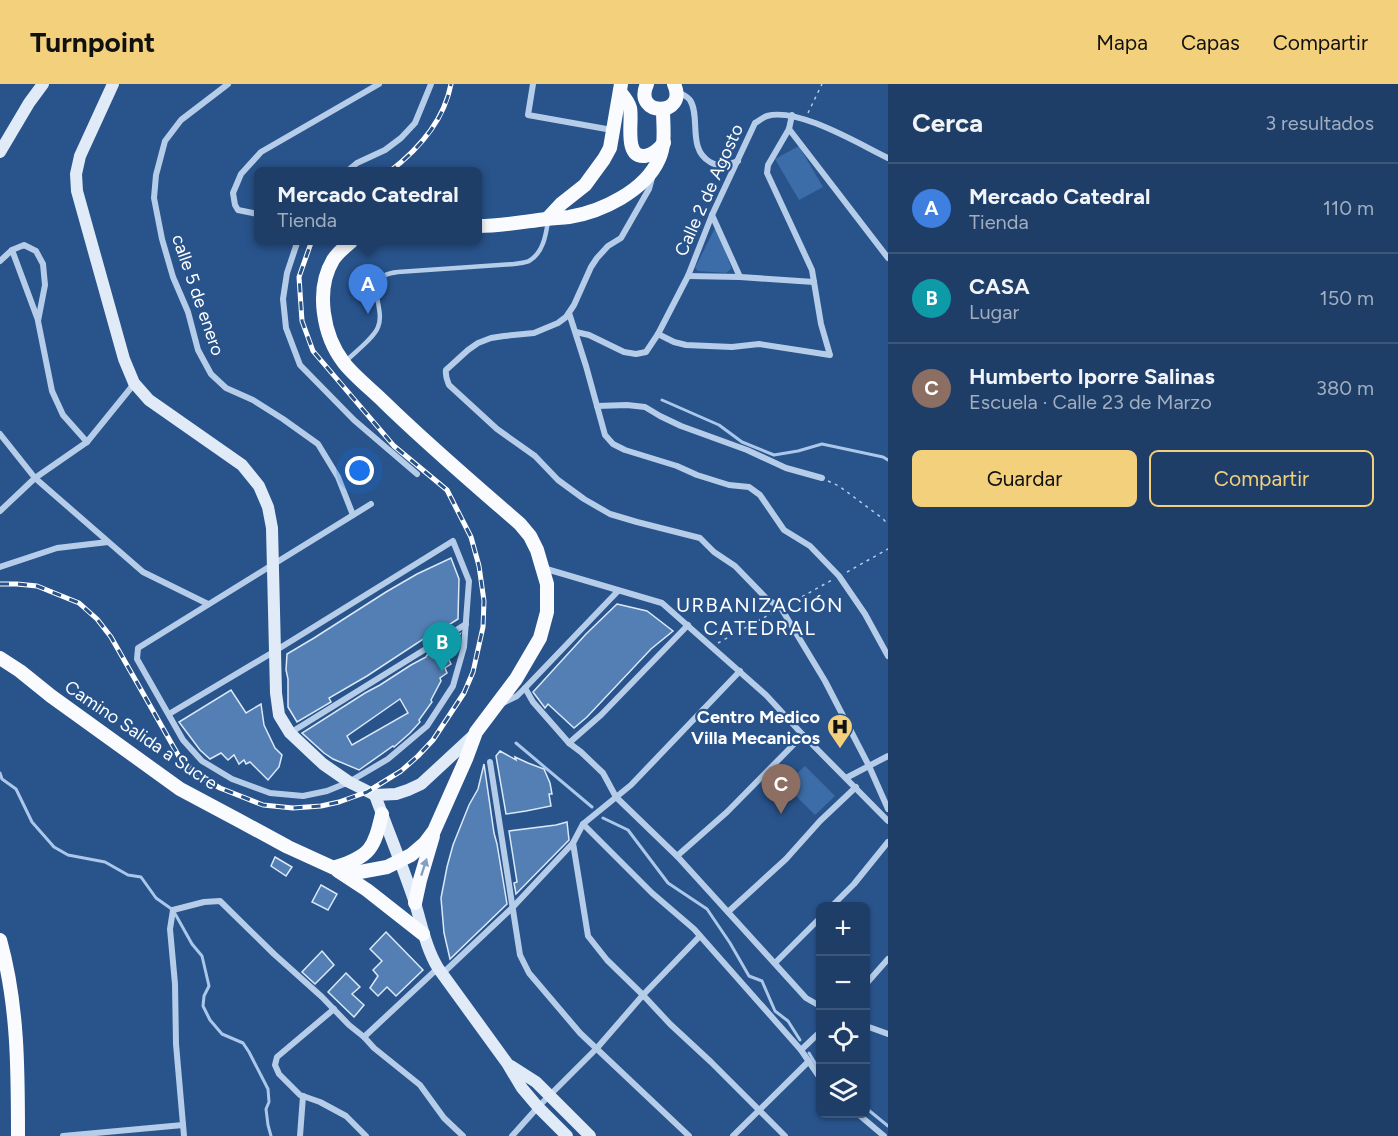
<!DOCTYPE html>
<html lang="es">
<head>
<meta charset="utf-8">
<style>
  :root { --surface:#1e3e68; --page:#26456e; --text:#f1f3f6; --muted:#a1aec0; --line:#3c577c; --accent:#f2d07c }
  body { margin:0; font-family:Figtree,sans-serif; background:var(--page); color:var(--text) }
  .controls { position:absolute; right:18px; bottom:18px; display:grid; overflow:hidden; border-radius:9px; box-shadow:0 2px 4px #0004 }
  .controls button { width:54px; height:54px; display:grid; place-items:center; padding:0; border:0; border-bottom:2px solid var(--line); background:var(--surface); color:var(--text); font:30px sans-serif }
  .you { position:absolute; left:360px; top:387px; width:21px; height:21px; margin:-15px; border:4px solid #fff; border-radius:50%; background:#1a73e8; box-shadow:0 0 0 9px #1a73e833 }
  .badge { display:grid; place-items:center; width:39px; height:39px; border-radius:50%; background:var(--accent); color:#fff; font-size:20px; font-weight:700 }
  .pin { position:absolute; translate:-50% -50px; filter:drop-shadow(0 2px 3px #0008) }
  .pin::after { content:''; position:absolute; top:32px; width:21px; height:18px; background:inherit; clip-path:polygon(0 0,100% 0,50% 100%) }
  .popup { position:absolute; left:254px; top:83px; width:228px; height:78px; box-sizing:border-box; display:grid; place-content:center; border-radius:9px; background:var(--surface); filter:drop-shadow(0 2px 4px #0005); font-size:20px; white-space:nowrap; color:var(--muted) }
  .popup b { font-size:22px; color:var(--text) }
  .popup::after { content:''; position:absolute; left:50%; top:100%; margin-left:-12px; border:12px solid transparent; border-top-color:var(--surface) }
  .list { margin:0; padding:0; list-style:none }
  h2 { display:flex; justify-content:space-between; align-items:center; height:78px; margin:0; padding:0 24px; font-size:26px }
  h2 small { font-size:20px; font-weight:400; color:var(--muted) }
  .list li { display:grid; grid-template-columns:39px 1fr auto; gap:18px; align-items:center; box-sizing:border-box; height:90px; padding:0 24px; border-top:2px solid var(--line) }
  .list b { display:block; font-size:22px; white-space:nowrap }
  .list p { margin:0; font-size:20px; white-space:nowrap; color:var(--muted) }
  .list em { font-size:20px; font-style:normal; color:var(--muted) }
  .actions { display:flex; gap:12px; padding:18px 24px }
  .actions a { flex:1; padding:14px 0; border:2px solid var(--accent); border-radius:9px; text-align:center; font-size:21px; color:var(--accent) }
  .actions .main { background:var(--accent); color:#111 }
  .icon { flex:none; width:33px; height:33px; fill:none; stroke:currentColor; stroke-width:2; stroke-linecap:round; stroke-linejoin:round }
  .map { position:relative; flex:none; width:888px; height:1052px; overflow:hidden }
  header { display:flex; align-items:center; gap:36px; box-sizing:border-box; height:84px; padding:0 30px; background:var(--accent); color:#111 }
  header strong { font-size:28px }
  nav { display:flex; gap:33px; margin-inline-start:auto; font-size:21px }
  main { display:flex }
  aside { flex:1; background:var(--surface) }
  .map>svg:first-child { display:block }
  .green { fill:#3c6da8 }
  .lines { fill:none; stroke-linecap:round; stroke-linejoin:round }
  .stream { stroke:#abc8ea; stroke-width:3 }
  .building { fill:#547fb4; stroke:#dae8f8; stroke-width:1.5; fill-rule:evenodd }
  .path { stroke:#b6cdea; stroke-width:1.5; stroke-dasharray:3 4.5; stroke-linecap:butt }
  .lane { stroke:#b6cdea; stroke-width:4.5 }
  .street { stroke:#b6cdea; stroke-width:6 }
  .secondary { stroke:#e1ebf8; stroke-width:12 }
  .primary { stroke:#fafbfe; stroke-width:14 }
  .rail-casing { stroke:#fff; stroke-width:5 }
  .rail { stroke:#28538b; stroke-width:3; stroke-dasharray:9; stroke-linecap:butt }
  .oneway { fill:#869fbf }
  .labels { text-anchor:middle; stroke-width:4.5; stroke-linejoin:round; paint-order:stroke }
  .street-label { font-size:18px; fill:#fff; stroke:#28538b }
  .poi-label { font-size:18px; font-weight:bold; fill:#fff; stroke:#28538b; text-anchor:end }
  .neighbourhood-label { font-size:20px; letter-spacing:1.5px; fill:#fff; stroke:#28538b }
</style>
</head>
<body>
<header>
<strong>Turnpoint</strong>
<nav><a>Mapa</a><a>Capas</a><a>Compartir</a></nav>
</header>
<main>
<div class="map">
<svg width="888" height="1052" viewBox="0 0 888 1052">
  <rect width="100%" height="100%" fill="#28538b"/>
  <!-- green -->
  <g class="green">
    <polygon points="799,62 823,103 799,116 775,75"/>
    <polygon points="715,144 717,144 731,183 731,185 726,189 698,187 695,184"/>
    <polygon points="805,682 835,712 815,731 785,701"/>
  </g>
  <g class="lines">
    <!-- stream -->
    <g class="stream">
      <polyline points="662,316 719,341 742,358 774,371 798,367 822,360 883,373 888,376"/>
      <polyline points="516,659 592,723"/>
      <polyline points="0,689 2,695 16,705 32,738 54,763 68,771 105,778 128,791 141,793 156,814 173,826 192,860 202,872 209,902 204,912 203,922 210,936 222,950 243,959 249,968 268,1005 269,1018 266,1025 268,1041 271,1052"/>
      <polyline points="603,734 628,746 668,799 707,825 730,859 749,892 762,897 775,927 788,937 800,956"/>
      <polyline points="809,969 820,987"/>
      <polyline points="866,1024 888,1042"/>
    </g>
  </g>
  <!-- building -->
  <g class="building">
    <polygon points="451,474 459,495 458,535 444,544 443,542 367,592 329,614 331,618 297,638 288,623 288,595 286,586 287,570 314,554 386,508 417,490"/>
    <polygon points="617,520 647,527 673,547 651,565 587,633 574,644 548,620 545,624 533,608 586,550"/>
    <path d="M460,550l-8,18 -6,1 5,11 -6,4 2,5 -7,5 1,3 -10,19 1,2 -13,18 1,2 -10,11 -16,14 -1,-1 -34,24 -26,-11 -9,-6 -22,-20 63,-40 15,-8 31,-20 15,-8 1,-2zM400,615l8,14 -56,32 -5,-9z"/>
    <polygon points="231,606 246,629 261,620 264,641 275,664 282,671 279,683 268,696 250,678 246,680 244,676 239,680 234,671 228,676 221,669 210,675 200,666 179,638"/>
    <polygon points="500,667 516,676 515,673 528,679 544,685 550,699 552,710 549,710 551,722 526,727 506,730 496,672"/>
    <polygon points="484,680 494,749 497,760 507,820 450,875 444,849 441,814 447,783 453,761 469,721 478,705"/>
    <polygon points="567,738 569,756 516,810 514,799 517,798 509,747 556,741"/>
    <polygon points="275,773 292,783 286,792 271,782"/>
    <polygon points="321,801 337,810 328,826 312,818"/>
    <polygon points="386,848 423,886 396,912 387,903 378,912 370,904 378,892 373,886 382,877 370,865"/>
    <polygon points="322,867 334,881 315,900 302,888"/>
    <polygon points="346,889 360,903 352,910 364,921 354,933 328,908"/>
  </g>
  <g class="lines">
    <!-- path -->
    <g class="path">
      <polyline points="808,29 822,0"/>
      <polyline points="828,397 839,402 882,434 888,440"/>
      <polyline points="847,488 888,465"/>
      <polyline points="789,520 832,496"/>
      <polyline points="718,559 774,528"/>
    </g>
    <!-- lane -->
    <path class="lane" d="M346,277c9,-9 28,-23 32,-34 9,-21 -20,-51 20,-55l116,-8c4,-1 11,-1 15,-3 14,-8 17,-26 19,-40"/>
    <!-- street -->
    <g class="street">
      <polyline points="228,0 181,36 165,57 156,91 154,114 162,155 173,193 188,228 198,266 211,290 226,304 253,316 283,335 318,360 338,393 353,431"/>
      <polyline points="533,0 528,31 612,46"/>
      <path d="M678,8c4,2 9,4 12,8 11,17 -3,49 20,62 10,6 18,3 28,-1"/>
      <polyline points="789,45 888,174"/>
      <polyline points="346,88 357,79 385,66 401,54 415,39 431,0"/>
      <path d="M652,94l-3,11 -28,49 -13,8 -11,12 -6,9 -17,38 -8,12 -8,6 -24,10 -30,3 -13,2 -13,5 -10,7 -22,20c-1,6 1,10 3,15l48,44 38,27 23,24 26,19 26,15 27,8 63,16 14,14 21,14 32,33 14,9 44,73 44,85 19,43"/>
      <polyline points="258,130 238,126 235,121 233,109 241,90 261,68 379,0"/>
      <polyline points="712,131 740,193"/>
      <polyline points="298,156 287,189 283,215 286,244 300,281 354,336 417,390"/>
      <polyline points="12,166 38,236"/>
      <polyline points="0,177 12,166 24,161 36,167 43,180 45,201 38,237 52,307 63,331 87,358"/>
      <polyline points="688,192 740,193 814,198"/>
      <polyline points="569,229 586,282 605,351 613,360 625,366 677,382 697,391 729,401 749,403 760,411 784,446 810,462 839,492 865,530 888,572"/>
      <polyline points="576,248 589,251 624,268 636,270 646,268 658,250 674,258 686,261 732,263 759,260 830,271 821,240 812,186 767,89 768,81 789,45 792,31"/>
      <path d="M658,250l30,-58 24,-61 43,-92c4,-2 8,-6 12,-7 31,-9 92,28 121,42"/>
      <polyline points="597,322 627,321 645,323 660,332 681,342 747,366 786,384 822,394"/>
      <polyline points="0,350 35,394 143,488 208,520"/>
      <polyline points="0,427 35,394 87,358 134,300"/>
      <polyline points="0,483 57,464 108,458"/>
      <polyline points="543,484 662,519 766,611 803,651 888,737"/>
      <polyline points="740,587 631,701 583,740 573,759 588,852 607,876 643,911 670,940 711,978 785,1052"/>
      <polyline points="525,604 533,618 569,659 581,668 603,689 616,713 677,772 806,914 820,922"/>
      <polyline points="503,619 517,612 525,604 618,507"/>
      <polyline points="169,630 275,567 453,457 469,497 464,563 453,602 427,642 388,675 349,698 327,707 303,712 270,709 232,695 202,677 183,656 137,575 138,564 371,420"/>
      <polyline points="290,649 466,540"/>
      <polyline points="569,659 601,631 688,541"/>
      <polyline points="490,678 520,871 529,889 580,949 689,1052"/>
      <polyline points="846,694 888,672"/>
      <polyline points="583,740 652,809 694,845 801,966 820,994"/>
      <polyline points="677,772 727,728 803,651"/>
      <polyline points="832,822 854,800 888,758"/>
      <polyline points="728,828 786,775 820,737 856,703"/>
      <polyline points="775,879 820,834"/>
      <polyline points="442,890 512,824 573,759"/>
      <polyline points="866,900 888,875"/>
      <polyline points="334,925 277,973 275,981 279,990 300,1011 320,1018 346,1032 366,1052"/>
      <polyline points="866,942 888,950"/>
      <polyline points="364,953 438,884"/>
      <polyline points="801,966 820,948"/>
      <polyline points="858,1030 884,1052"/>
      <polyline points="63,1052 183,1041"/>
      <polyline points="184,1052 176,960 175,900 170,845 173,826 204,818 220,817 274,870 322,913 349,941 364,953 374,964 420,1001 444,1034 463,1052"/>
      <polyline points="300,1052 303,1012"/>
      <polyline points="512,1052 538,1023 597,964 643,911 700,852"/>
      <polyline points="733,1052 809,977"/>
    </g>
    <!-- secondary -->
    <g class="secondary">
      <polyline points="113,0 80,72 76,90 77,107 124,275 134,299 149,316 242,381 259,402 268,423 272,444 276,609 279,631 290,649 323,680 349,698 375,711 396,710 408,706 421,700 474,651"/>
      <polyline points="0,68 29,19 43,0"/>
      <path d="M375,711c13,36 28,72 40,108 7,23 11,45 23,65l69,95 15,25 16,19 29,29"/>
      <polyline points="511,982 536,998 590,1052"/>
    </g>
    <!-- primary -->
    <g class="primary">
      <path d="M647,0c-15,33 42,33 27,0"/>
      <path d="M620,8c4,5 8,9 10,16 3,12 -7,50 15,48 8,-1 14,-7 19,-13"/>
      <polyline points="548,134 561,120 585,101 604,75 610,64 621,0"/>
      <path d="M478,142c24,0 44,-4 68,-7 8,-1 15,-1 23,-2 32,-5 76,-26 90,-58 7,-15 4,-33 4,-50"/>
      <path d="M0,574l20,13 31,25 129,93 60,32 48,26 46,21 26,4 27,-5 24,-12 14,-12 9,-12 32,-72 10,-27 40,-53 24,-41 7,-26v-28l-10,-34 -7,-14 -10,-12c-46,-40 -93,-80 -136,-122 -12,-12 -30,-26 -40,-39 -21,-27 -29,-73 -11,-103 5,-8 13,-14 20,-20"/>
      <path d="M336,783c35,-11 38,-19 46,-53"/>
      <polyline points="338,787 367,806 423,850"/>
      <polyline points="415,819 420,796 433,752"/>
      <path d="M0,856c18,64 18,130 18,196"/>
    </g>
    <defs>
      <g id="rail">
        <path d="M389,88c30,-23 55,-51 62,-88"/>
        <polyline points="0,500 17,500 37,502 79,519 97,535 111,553 181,676 201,693 220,704 263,721 293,724 321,722 339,718 367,708 401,687 418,672 433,656 464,609 473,588 483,543 484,517 479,482 471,453 447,406 394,362 313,267 302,237 299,193 312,156"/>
      </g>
    </defs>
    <!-- rail casing -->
    <use href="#rail" class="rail-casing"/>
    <!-- rail -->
    <use href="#rail" class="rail"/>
  </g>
  <!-- one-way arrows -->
  <defs><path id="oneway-solid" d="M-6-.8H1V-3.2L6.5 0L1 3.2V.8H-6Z" transform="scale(1.5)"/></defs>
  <use class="oneway" href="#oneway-solid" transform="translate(424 783) rotate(-72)"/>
  <!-- icons -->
  <defs>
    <symbol id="hospital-pin" viewBox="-11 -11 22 30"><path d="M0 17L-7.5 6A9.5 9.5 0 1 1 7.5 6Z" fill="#f2d07c" stroke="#28538b"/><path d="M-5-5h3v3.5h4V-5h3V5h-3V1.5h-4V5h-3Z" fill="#111"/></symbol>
  </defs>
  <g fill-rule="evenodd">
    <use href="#hospital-pin" x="825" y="628" width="30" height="40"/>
  </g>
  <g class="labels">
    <!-- street labels -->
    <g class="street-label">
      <text transform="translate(709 106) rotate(-66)" y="6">Calle 2 de Agosto</text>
      <text transform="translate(198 211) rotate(71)" y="6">calle 5 de enero</text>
      <text transform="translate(141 651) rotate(34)" y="6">Camino Salida a Sucre</text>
    </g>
    <!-- poi labels -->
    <g class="poi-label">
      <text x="820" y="639">Centro Medico<tspan x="820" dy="21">Villa Mecanicos</tspan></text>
    </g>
    <!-- neighbourhood labels -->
    <g class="neighbourhood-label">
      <text x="760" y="528">URBANIZACIÓN<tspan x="760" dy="23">CATEDRAL</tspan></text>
    </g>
  </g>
</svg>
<div class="controls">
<button>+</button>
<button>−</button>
<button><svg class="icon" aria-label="locate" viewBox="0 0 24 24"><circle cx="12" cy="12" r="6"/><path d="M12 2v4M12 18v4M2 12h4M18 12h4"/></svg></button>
<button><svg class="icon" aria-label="layers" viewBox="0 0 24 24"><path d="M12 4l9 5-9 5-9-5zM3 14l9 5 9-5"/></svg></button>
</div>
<div class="you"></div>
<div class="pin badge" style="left:368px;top:230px;background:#3f7fe0">A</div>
<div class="popup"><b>Mercado Catedral</b>Tienda</div>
<div class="pin badge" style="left:442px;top:588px;background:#0f9aa8">B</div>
<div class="pin badge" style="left:781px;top:730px;background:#8d6e63">C</div>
</div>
<aside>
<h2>Cerca<small>3 resultados</small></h2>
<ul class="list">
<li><span class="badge" style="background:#3f7fe0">A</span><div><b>Mercado Catedral</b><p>Tienda</p></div><em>110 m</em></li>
<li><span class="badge" style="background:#0f9aa8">B</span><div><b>CASA</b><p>Lugar</p></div><em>150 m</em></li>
<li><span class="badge" style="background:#8d6e63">C</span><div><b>Humberto Iporre Salinas</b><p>Escuela · Calle 23 de Marzo</p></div><em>380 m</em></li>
</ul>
<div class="actions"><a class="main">Guardar</a><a>Compartir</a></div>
</aside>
</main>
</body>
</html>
